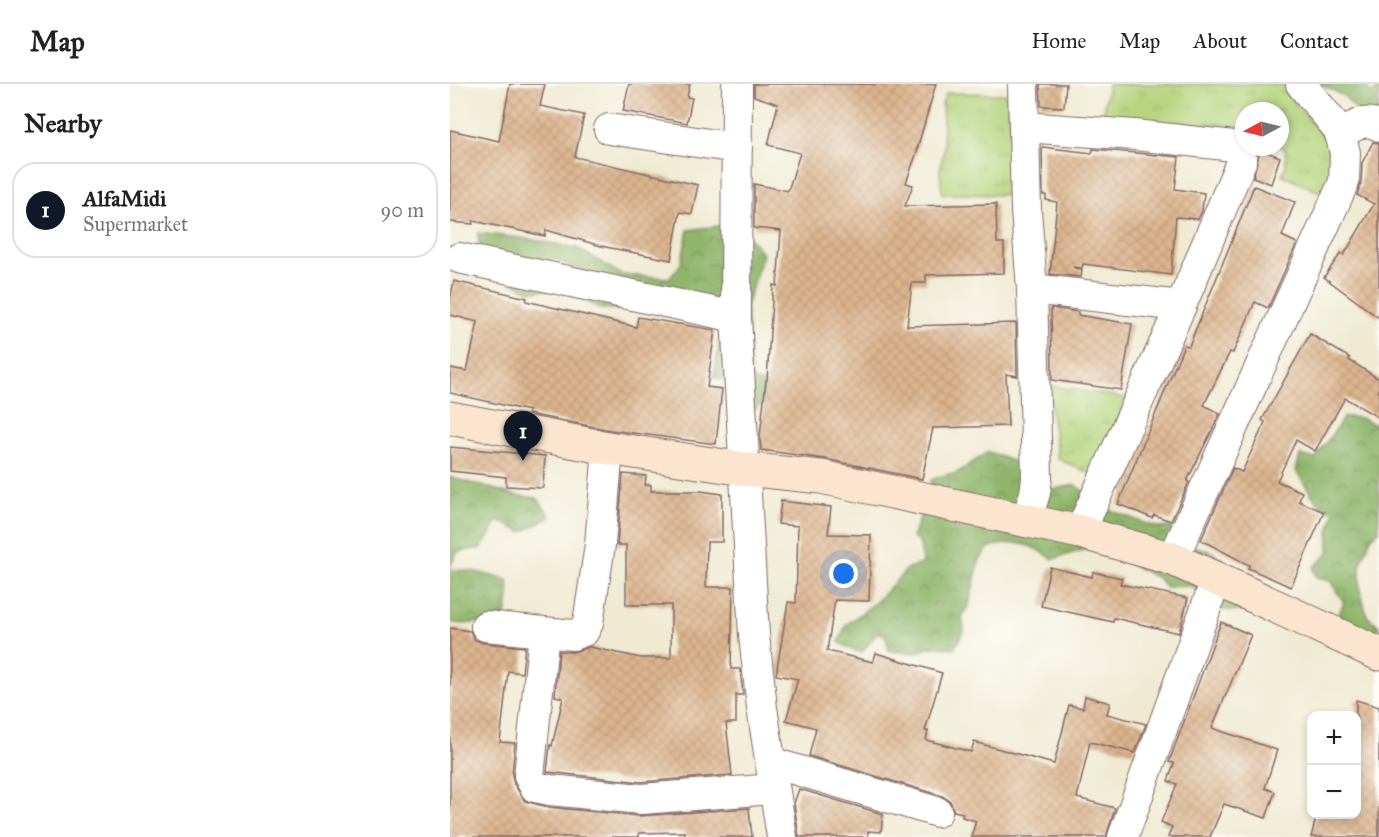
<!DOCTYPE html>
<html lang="en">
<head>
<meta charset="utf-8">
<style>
  :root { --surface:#fff; --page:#f6f6f6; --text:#202124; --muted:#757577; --line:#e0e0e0; --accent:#111827 }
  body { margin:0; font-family:"IM FELL Great Primer",serif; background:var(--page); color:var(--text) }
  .controls { position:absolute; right:18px; bottom:18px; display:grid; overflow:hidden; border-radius:12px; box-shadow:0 3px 9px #0003 }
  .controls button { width:54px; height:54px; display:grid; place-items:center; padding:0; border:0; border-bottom:2px solid var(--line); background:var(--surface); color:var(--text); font:30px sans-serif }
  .compass { position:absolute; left:785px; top:18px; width:54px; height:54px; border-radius:50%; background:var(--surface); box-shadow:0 3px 9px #0003; rotate:263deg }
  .you { position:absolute; left:394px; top:490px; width:21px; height:21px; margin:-15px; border:4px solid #fff; border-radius:50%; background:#1a73e8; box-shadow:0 0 0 9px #1a73e833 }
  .badge { display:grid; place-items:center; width:39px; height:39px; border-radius:50%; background:var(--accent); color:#fff; font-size:20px; font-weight:700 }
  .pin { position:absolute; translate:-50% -50px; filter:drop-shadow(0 2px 3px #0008) }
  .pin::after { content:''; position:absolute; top:32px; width:21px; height:18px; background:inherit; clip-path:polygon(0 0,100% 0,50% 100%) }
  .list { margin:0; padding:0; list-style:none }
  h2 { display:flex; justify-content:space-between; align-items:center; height:78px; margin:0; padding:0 24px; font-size:26px }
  h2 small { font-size:20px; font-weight:400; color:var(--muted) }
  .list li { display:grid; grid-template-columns:39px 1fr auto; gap:18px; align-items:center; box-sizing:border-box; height:96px; margin:0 12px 12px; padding:0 12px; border:2px solid var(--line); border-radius:24px }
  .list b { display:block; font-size:22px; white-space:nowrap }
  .list p { margin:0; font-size:20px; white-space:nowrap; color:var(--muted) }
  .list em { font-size:20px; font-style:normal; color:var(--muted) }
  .map { position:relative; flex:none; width:929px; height:753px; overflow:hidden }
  header { display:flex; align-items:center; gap:36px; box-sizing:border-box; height:84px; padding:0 30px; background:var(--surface); border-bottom:2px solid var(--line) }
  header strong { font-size:28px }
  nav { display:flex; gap:33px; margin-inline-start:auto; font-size:21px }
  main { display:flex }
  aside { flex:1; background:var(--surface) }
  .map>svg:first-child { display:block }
  .grass { fill:url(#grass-tufts); stroke:#7e7952; stroke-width:1.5 }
  .forest { fill:url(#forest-crowns); stroke:#6c6a4a; stroke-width:1.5 }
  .building { fill:url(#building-cross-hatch) }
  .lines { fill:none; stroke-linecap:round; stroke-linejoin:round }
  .street-casing { stroke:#846665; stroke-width:32 }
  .secondary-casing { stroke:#846665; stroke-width:35 }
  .street { stroke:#fff; stroke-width:30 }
  .secondary { stroke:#fbe5cf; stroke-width:33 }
</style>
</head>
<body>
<header>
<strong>Map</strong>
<nav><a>Home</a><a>Map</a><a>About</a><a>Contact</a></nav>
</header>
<main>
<aside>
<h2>Nearby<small></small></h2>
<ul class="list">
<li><span class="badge">1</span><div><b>AlfaMidi</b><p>Supermarket</p></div><em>90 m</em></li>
</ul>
</aside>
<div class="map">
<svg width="929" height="753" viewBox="0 0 929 753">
  <defs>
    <pattern id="grass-tufts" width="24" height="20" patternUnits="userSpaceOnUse" patternTransform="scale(1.5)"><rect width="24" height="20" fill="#b3d37a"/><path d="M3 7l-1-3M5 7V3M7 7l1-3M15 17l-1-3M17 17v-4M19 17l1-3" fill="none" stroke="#9bb56a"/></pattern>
    <pattern id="forest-crowns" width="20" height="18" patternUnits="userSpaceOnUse" patternTransform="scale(1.5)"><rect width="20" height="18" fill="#8eb56a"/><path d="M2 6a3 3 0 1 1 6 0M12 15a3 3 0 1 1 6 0" fill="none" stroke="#769357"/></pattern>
    <pattern id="building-cross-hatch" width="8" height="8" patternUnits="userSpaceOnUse" patternTransform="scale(1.5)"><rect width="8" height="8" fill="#dcb58e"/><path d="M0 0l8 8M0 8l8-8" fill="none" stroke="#be9b7b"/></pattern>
  </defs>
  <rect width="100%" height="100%" fill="#fdfcf7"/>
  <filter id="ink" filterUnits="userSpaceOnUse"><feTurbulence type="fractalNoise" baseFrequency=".0167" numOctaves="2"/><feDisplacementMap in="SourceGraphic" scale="12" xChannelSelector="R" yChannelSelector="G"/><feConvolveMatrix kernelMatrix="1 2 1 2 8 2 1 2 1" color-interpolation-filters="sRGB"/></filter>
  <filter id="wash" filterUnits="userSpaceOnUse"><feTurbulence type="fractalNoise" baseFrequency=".008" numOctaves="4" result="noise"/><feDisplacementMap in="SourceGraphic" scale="24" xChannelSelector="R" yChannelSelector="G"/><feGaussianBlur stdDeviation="1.35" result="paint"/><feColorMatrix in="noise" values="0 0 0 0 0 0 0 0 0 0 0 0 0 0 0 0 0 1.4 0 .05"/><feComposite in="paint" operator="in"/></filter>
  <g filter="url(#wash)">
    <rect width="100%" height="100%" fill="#efead1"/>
    <!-- grass -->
    <g class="grass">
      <polygon points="658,0 834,0 838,11 882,62 881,113 832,91 836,81 835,65 830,62 830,27 794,27 794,46 783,41 717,39 652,33"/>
      <polygon points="497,9 557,10 566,111 492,110 490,86 494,65 492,20"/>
      <polygon points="597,301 676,314 646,392 608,375"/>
    </g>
    <!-- forest -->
    <g class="forest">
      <polygon points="870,0 914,0 921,10 929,4 929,39 912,32 894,12"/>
      <polygon points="268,142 295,149 313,170 296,222 302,295 324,304 305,326 278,297 264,293 270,252 269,238 219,227 151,225 110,205 80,207 61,198 148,195 105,175 39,180 30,171 28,149 78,155 127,164 172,191 220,194 231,180 238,146"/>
      <polygon points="894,333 910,334 929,342 929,447 921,454 910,482 910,504 917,532 929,542 929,572 883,544 894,518 880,497 867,494 863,484 879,469 879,448 884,429 866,417 846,387 850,371 865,375"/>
      <path d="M538,368l27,10 10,13 19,16 31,-6 31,24 53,19 11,-1 17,17 25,8 15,10 6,23 16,26c-32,0 -34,-1 -57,-25l-26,1 -8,-9 -62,-32 -43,13c-25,-17 -35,-19 -64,-12l-10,14 -10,44 -7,11 2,14 -9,18 -26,-1 -13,6 -27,-2 -4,-17 -8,-1 -15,19c-9,-1 -15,-4 -23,-10l7,-17 30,-23 32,-34 14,-4 -2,-21 -8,-5 17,-44 2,-14 17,-6h7z"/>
      <polygon points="0,393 68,412 87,414 98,429 100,434 72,448 47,436 42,448 31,464 7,468 0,483"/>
      <path d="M0,485l27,3 31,8 1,16 -3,19c-16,5 -39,12 -56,7z"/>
    </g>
    <g id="blocks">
      <!-- building -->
      <g class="building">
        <polygon points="60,0 95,0 90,22 134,31 125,73 248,101 242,130 230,128 221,176 151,162 96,146 95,152 23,137 23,140 0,138 0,46 49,57"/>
        <polygon points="179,0 240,0 237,13 242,14 237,39 173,27"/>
        <polygon points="304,0 486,0 467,65 468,65 456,99 463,101 455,122 546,120 547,159 554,159 554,189 476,191 476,199 462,199 457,242 566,239 567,292 556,290 558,342 483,344 472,395 375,375 311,366 310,353 316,296 317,296 323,201 327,202 331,147 304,144 304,100 338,107 350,69 318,61 328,20 304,12"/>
        <polygon points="590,0 616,0 614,23 591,22"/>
        <polygon points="923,58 929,59 929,234 874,193 891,169 894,171 924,120 907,111 911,99 912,79"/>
        <polygon points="592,63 642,69 643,65 729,73 725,105 754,109 752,127 748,135 726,133 721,191 633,180 632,184 623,183 632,187 631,193 600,190 607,118 596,116 596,111 593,111"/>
        <polygon points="810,66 830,73 821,100 803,93"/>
        <polygon points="804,102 845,118 832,152 847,159 818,224 805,218 783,269 780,268 754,321 770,330 737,397 739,398 721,437 704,431 702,434 668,420 734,261 739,262"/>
        <polygon points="4,197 77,214 76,217 186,243 188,233 265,246 257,303 272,305 266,360 161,346 78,330 79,327 0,309 0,284 17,287 28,238 0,231 0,215"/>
        <polygon points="601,224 628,228 628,231 682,240 671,306 602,296"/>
        <polygon points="860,250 900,274 899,276 929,295 929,334 895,314 865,367 846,356 827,397 852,408 849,417 874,428 841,503 798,484 799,481 751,456 783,384 792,388 815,338 812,336"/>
        <polygon points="0,363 95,372 93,404 56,402 56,393 0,387"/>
        <polygon points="173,390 196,392 195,401 201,401 201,407 251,407 272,410 272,458 257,458 256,503 283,503 281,585 290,585 293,611 286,611 286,639 276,639 282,691 191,698 97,688 100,661 102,662 113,614 105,612 109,567 122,568 140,563 191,574 221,574 221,521 176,521 176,461 167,461"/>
        <polygon points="331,417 381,423 378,450 421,451 419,517 385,516 377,567 423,578 426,569 492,589 475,647 478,647 476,656 521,668 524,658 604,680 619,621 633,624 635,612 660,619 657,630 696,640 685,669 640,658 627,714 665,724 656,753 521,753 526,737 512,733 513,729 504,727 500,717 492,712 359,672 366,644 336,636 348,595 326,591 338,518 346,519 348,442 328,440"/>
        <polygon points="600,483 642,493 643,488 672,494 670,500 738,514 729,549 664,534 663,538 591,522"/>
        <polygon points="771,538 801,551 762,644 827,666 815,704 825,708 816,734 774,720 760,753 718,753 722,743 711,738 727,700 718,697 724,679 719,678"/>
        <polygon points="0,544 20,547 25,556 34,559 75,563 72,589 58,587 50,658 65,659 62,691 64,700 75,717 98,723 189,732 299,724 302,753 235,753 235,748 189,749 189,753 0,753"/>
        <polygon points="906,616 929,623 929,753 861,753 867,730 906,730"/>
        <polygon points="349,705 433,730 431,748 418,747 418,753 349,753 344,719"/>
      </g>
    </g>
  </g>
  <g filter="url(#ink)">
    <use href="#blocks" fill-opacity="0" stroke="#846665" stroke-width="1.5"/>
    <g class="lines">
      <defs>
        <g id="street">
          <polyline points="287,0 286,233 304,551 312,624 332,753"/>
          <polyline points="573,0 574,43"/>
          <polyline points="159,45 287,64"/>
          <path d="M890,50c14,-7 24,-17 39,-8"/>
          <polyline points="9,174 286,233"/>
          <polyline points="582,205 731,222"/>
          <polyline points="576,438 585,409 587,394 582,205 576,126 574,43 685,51 784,62 791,68 791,78 731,222 630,448"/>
          <polyline points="723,475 894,98 895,69 889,46 851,0"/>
          <polyline points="36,542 123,551 134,547 138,539 150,461 158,364"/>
          <polyline points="94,549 79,692 85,703 100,706 191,715 324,705"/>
          <polyline points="320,678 487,728"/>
          <polyline points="673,753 766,496"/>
        </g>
        <polyline id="secondary" points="0,334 158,364 294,385 371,393 630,448 723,475 929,570"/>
      </defs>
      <!-- street casing -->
      <use href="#street" class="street-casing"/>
      <!-- secondary casing -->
      <use href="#secondary" class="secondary-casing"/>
      <!-- street -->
      <use href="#street" class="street"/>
      <!-- secondary -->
      <use href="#secondary" class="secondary"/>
    </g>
  </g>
</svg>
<div class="controls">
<button>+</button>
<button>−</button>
</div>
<svg class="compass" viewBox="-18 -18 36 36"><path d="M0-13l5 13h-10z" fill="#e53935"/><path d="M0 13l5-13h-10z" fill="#757577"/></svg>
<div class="you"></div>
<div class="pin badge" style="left:73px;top:377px">1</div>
</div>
</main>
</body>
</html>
